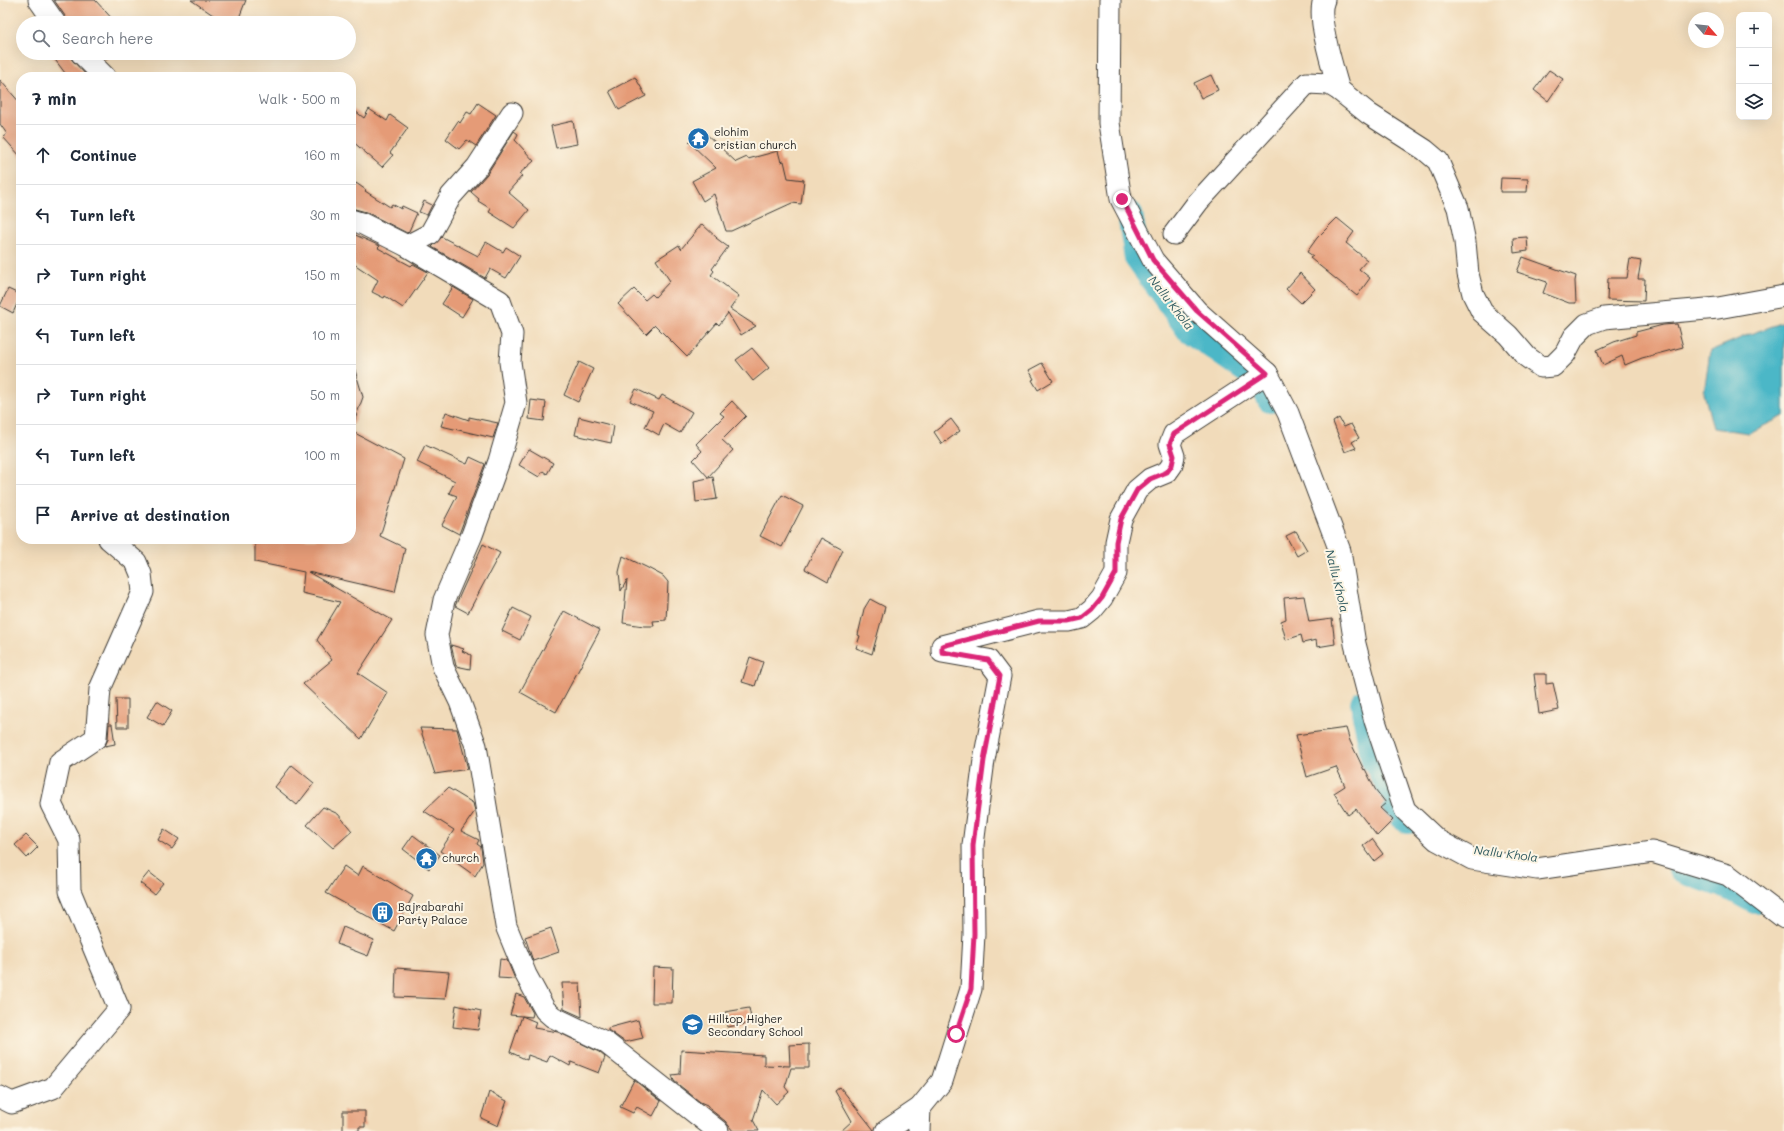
<!DOCTYPE html>
<html lang="en">
<head>
<meta charset="utf-8">
<style>
  :root { --surface:#fff; --page:#f2f2f3; --text:#1f2937; --muted:#747a83; --line:#e0e1e3 }
  body { margin:0; font-family:Mali,sans-serif; background:var(--page); color:var(--text) }
  .controls { position:absolute; right:12px; top:12px; display:grid; overflow:hidden; border-radius:8px; box-shadow:0 4px 16px #0002 }
  .controls button { width:36px; height:36px; display:grid; place-items:center; padding:0; border:0; border-bottom:1px solid var(--line); background:var(--surface); color:var(--text); font:20px sans-serif }
  .compass { position:absolute; left:1688px; top:12px; width:36px; height:36px; border-radius:50%; background:var(--surface); box-shadow:0 4px 16px #0002; rotate:118deg }
  .stop { position:absolute; width:12px; height:12px; margin:-9px; border:3px solid #db2777; border-radius:50%; background:#fff }
  .stop.end { background:#db2777; border-color:#fff; box-shadow:0 1px 4px #0008 }
  .list { margin:0; padding:0; list-style:none }
  h2 { display:flex; justify-content:space-between; align-items:center; height:52px; margin:0; padding:0 16px; font-size:17px }
  h2 small { font-size:13px; font-weight:400; color:var(--muted) }
  .list li { display:grid; grid-template-columns:26px 1fr auto; gap:12px; align-items:center; box-sizing:border-box; height:60px; padding:0 16px; border-top:1px solid var(--line) }
  .list b { display:block; font-size:15px; white-space:nowrap }
  .list em { font-size:13px; font-style:normal; color:var(--muted) }
  .icon { flex:none; width:22px; height:22px; fill:none; stroke:currentColor; stroke-width:2; stroke-linecap:round; stroke-linejoin:round }
  .map { position:relative; flex:none; width:1784px; height:1131px; overflow:hidden }
  .search { position:absolute; background:var(--surface); box-shadow:0 4px 16px #0002; left:16px; top:16px; width:340px; height:44px; display:flex; align-items:center; gap:10px; box-sizing:border-box; padding:0 14px; border-radius:22px; color:var(--muted); font-size:15px }
  .panel { position:absolute; background:var(--surface); box-shadow:0 4px 16px #0002; left:16px; top:72px; width:340px; height:472px; border-radius:16px }
  .map>svg:first-child { display:block }
  .water { fill:#4bb7c7; stroke:#346a72 }
  .lines { fill:none; stroke-linecap:round; stroke-linejoin:round }
  .river { stroke:#4bb7c7; stroke-width:26 }
  .building { fill:#e59b77 }
  .minor-casing { stroke:#3c3934; stroke-width:23 }
  .minor { stroke:#fff; stroke-width:21 }
  .route { stroke:#db2777; stroke-width:5 }
  .labels { text-anchor:middle; stroke-width:4; stroke-linejoin:round; paint-order:stroke }
  .poi-label { font-size:11px; fill:#1c1c1c; stroke:#fcf5e5; text-anchor:start }
  .water-label { font-size:12px; font-style:italic; fill:#2f5a60; stroke:#fcf5e5 }
</style>
</head>
<body>
<div class="map">
<svg width="1784" height="1131" viewBox="0 0 1784 1131">
  <rect width="100%" height="100%" fill="#fcf5e5"/>
  <filter id="ink" filterUnits="userSpaceOnUse"><feTurbulence type="fractalNoise" baseFrequency=".025" numOctaves="2"/><feDisplacementMap in="SourceGraphic" scale="8" xChannelSelector="R" yChannelSelector="G"/><feConvolveMatrix kernelMatrix="1 2 1 2 8 2 1 2 1" color-interpolation-filters="sRGB"/></filter>
  <filter id="wash" filterUnits="userSpaceOnUse"><feTurbulence type="fractalNoise" baseFrequency=".012" numOctaves="4" result="noise"/><feDisplacementMap in="SourceGraphic" scale="16" xChannelSelector="R" yChannelSelector="G"/><feGaussianBlur stdDeviation="0.9" result="paint"/><feColorMatrix in="noise" values="0 0 0 0 0 0 0 0 0 0 0 0 0 0 0 0 0 1.4 0 .05"/><feComposite in="paint" operator="in"/></filter>
  <g filter="url(#wash)">
    <rect width="100%" height="100%" fill="#f1dbba"/>
    <!-- water -->
    <polygon class="water" points="1784,322 1784,416 1749,433 1713,428 1704,393 1710,351 1750,334"/>
    <g class="lines">
      <!-- river -->
      <g class="river">
        <polyline points="1130,214 1137,258 1189,330 1260,380 1270,400"/>
        <polyline points="1363,703 1376,772 1402,817 1408,821"/>
        <polyline points="1681,870 1731,888 1755,901"/>
      </g>
    </g>
    <g id="blocks">
      <!-- building -->
      <g class="building">
        <polygon points="54,0 95,0 116,23 67,23 65,16"/>
        <polygon points="191,0 246,0 237,23 213,15"/>
        <polygon points="50,53 69,53 73,61 88,77 68,77"/>
        <polygon points="98,53 113,53 105,60"/>
        <polygon points="1549,70 1563,79 1548,101 1534,90"/>
        <polygon points="1211,75 1218,90 1201,98 1194,83"/>
        <polygon points="635,77 646,96 619,110 609,91"/>
        <polygon points="0,80 21,104 21,157 3,137 7,134 0,124"/>
        <polygon points="478,103 496,115 476,146 467,140 459,149 446,139 458,121 460,123 467,112 471,114"/>
        <polygon points="351,108 364,118 369,109 387,121 390,115 408,128 390,153 393,155 382,167 351,140"/>
        <polygon points="573,121 577,144 556,148 551,126"/>
        <polygon points="701,129 736,162 747,157 748,159 778,151 781,162 784,161 788,178 804,180 801,204 792,203 731,231 726,231 714,194 703,201 692,181 716,168 689,142"/>
        <polygon points="514,131 518,134 515,140 534,161 519,174 522,176 508,192 529,210 514,228 489,212 491,209 478,201 479,199 471,192 487,174"/>
        <polygon points="1501,178 1528,179 1527,192 1500,192"/>
        <polygon points="356,183 366,190 365,191 390,207 392,204 401,209 402,206 417,213 409,231 407,233 366,212 351,208 351,191"/>
        <polygon points="424,201 432,205 427,215 419,212"/>
        <polygon points="1337,218 1354,232 1346,243 1367,260 1359,269 1370,278 1357,296 1310,258 1313,256 1307,252 1317,238"/>
        <polygon points="702,224 717,238 716,238 728,247 712,269 714,271 711,275 739,296 730,309 756,326 741,335 728,313 719,325 717,323 687,357 655,325 646,334 618,304 634,289 645,300 652,294 655,297 670,281 656,260 679,245 681,249"/>
        <polygon points="351,233 380,246 378,248 411,266 413,264 428,272 403,308 385,296 384,298 372,292 378,280 351,262"/>
        <polygon points="442,237 478,256 486,242 503,252 506,247 520,256 506,278 490,269 485,278 432,247"/>
        <polygon points="1527,237 1528,251 1514,253 1513,238"/>
        <polygon points="1523,257 1576,276 1575,281 1576,303 1569,303 1543,293 1547,282 1517,272"/>
        <polygon points="1630,259 1641,261 1638,279 1645,279 1644,301 1607,300 1608,278 1627,278"/>
        <polygon points="1300,273 1315,289 1301,303 1286,289"/>
        <polygon points="453,287 473,299 462,317 442,304"/>
        <polygon points="8,289 21,295 13,313 0,306"/>
        <polygon points="1677,324 1683,347 1642,358 1625,365 1622,356 1603,365 1597,350 1614,342 1636,335 1636,332 1663,325"/>
        <polygon points="752,348 769,368 753,381 736,360"/>
        <polygon points="579,362 593,369 578,402 564,395"/>
        <polygon points="1042,363 1053,381 1038,390 1032,380 1034,379 1029,370"/>
        <polygon points="354,367 363,397 353,425 351,425 351,368"/>
        <polygon points="636,389 659,400 662,395 692,412 680,433 664,424 659,435 645,427 653,411 630,401"/>
        <polygon points="531,400 546,402 544,421 529,419"/>
        <polygon points="732,401 746,416 722,440 733,450 708,477 693,460 702,451 696,444 724,416 720,413"/>
        <polygon points="446,412 469,420 469,417 498,423 493,438 441,426"/>
        <polygon points="579,417 614,426 611,443 575,435"/>
        <polygon points="1339,418 1344,427 1351,424 1359,438 1352,442 1356,448 1345,452 1333,422"/>
        <polygon points="951,419 960,431 942,444 934,432"/>
        <polygon points="351,431 404,459 380,536 405,548 395,592 308,572 392,620 358,673 388,693 361,739 303,684 332,660 317,640 340,602 302,593 304,572 255,562 255,539 351,539"/>
        <polygon points="425,445 467,464 470,457 485,464 459,534 442,525 457,496 449,493 455,481 417,462"/>
        <polygon points="529,449 553,463 547,474 543,471 539,477 519,465"/>
        <polygon points="713,477 717,499 696,502 694,481"/>
        <polygon points="782,495 803,506 782,547 760,536"/>
        <polygon points="1296,531 1307,550 1297,556 1286,536"/>
        <polygon points="821,538 843,550 828,582 805,569"/>
        <polygon points="483,544 500,553 468,613 455,606 456,604"/>
        <polygon points="623,556 646,567 663,576 668,582 666,620 653,621 654,626 644,626 623,623 627,580 621,591 619,572"/>
        <polygon points="1304,596 1309,622 1332,619 1335,644 1317,647 1316,640 1303,643 1301,635 1286,640 1281,621 1286,619 1284,598"/>
        <polygon points="870,599 885,607 872,654 856,648 860,636 858,635 864,609"/>
        <polygon points="513,608 531,617 520,640 502,631"/>
        <polygon points="564,611 600,630 556,712 520,692"/>
        <polygon points="451,645 464,649 462,651 471,655 470,669 456,666"/>
        <polygon points="750,657 763,662 755,686 742,682"/>
        <polygon points="1534,674 1546,674 1546,684 1553,683 1559,710 1539,714"/>
        <polygon points="116,699 128,699 128,727 117,727"/>
        <polygon points="157,701 172,711 163,726 147,717"/>
        <polygon points="109,724 112,724 115,744 105,746 108,739"/>
        <polygon points="420,728 457,729 468,769 435,774"/>
        <polygon points="1346,728 1350,741 1364,770 1365,769 1375,789 1386,803 1380,808 1393,820 1377,836 1356,809 1348,815 1334,793 1345,786 1336,767 1307,777 1296,735"/>
        <polygon points="292,765 314,783 297,805 275,787"/>
        <polygon points="448,788 473,803 475,811 461,831 479,840 477,844 481,847 483,863 475,876 440,851 454,830 424,811"/>
        <polygon points="323,807 338,814 352,831 333,848 307,825"/>
        <polygon points="164,829 179,839 172,849 158,840"/>
        <polygon points="26,835 38,847 27,858 15,845"/>
        <polygon points="413,835 440,855 429,869 403,849"/>
        <polygon points="1372,839 1383,854 1374,861 1363,846"/>
        <polygon points="344,866 358,876 363,866 413,896 394,931 326,893"/>
        <polygon points="149,872 163,883 154,894 140,883"/>
        <polygon points="343,927 374,940 368,956 337,944"/>
        <polygon points="551,928 559,952 533,961 525,937"/>
        <polygon points="500,959 507,960 515,979 498,978"/>
        <polygon points="653,967 673,968 672,1003 652,1003"/>
        <polygon points="396,968 449,972 445,999 395,997"/>
        <polygon points="562,983 580,983 582,1017 564,1009"/>
        <polygon points="516,994 524,997 533,1013 532,1017 522,1016 536,1022 534,1028 558,1032 599,1052 605,1057 599,1073 571,1062 570,1066 550,1055 547,1062 528,1055 527,1060 510,1052 522,1016 510,1015"/>
        <polygon points="456,1005 481,1011 478,1030 453,1027"/>
        <polygon points="749,1008 752,1023 727,1027 725,1012"/>
        <polygon points="638,1020 643,1038 625,1042 608,1030 608,1028"/>
        <polygon points="809,1044 809,1068 791,1068 785,1087 789,1092 776,1104 763,1090 753,1120 759,1131 733,1131 725,1121 711,1110 707,1105 700,1102 674,1081 672,1075 680,1074 681,1050 764,1055 764,1065 790,1066 789,1045"/>
        <polygon points="634,1080 661,1101 653,1116 637,1107 633,1113 620,1107"/>
        <polygon points="840,1087 874,1130 874,1131 841,1131 852,1121 835,1091"/>
        <polygon points="489,1092 507,1101 498,1126 481,1118"/>
        <polygon points="343,1111 365,1111 365,1127 359,1127 359,1131 343,1131"/>
      </g>
    </g>
  </g>
  <g filter="url(#ink)">
    <use href="#blocks" fill-opacity="0" stroke="#3c3934" stroke-width="1"/>
    <g class="lines">
      <defs>
        <g id="minor">
          <polyline points="39,0 55,23"/>
          <polyline points="1110,0 1109,123 1121,199 1153,260 1197,311 1267,373 1288,413 1340,551 1355,644 1375,721 1405,810 1437,840 1472,859 1537,869 1652,852 1728,875 1784,918"/>
          <path d="M1324,0c-8,16 10,72 15,90"/>
          <polyline points="81,53 105,77"/>
          <polyline points="351,220 361,223 407,246 500,301 512,334 510,362 516,403 499,461 472,535 444,600 437,635 443,667 460,702 476,746 506,926 526,975 545,1010 553,1017 605,1042 718,1131"/>
          <polyline points="1174,234 1198,202 1307,83 1329,84 1339,90 1369,114 1425,150 1438,161 1458,208 1465,242 1468,274 1473,294 1482,312 1508,335 1527,357 1541,367 1553,366 1565,354 1574,337 1587,324 1604,318 1718,308 1784,296"/>
          <polyline points="407,246 430,234 451,196 477,167 512,113"/>
          <polyline points="0,1097 12,1103 53,1088 119,1009 70,891 69,840 51,804 60,762 96,738 100,689 143,592 141,574 136,562 109,539"/>
          <polyline points="886,1131 920,1108 942,1081 971,989 974,934 973,845 984,760 1000,676 988,660 942,652 942,646 1039,621 1069,621 1082,618 1092,610 1102,598 1116,573 1116,542 1121,519 1137,490 1150,479 1167,472 1172,465 1174,456 1170,444 1174,434 1267,373"/>
          <polyline points="919,1131 920,1108"/>
        </g>
      </defs>
      <!-- minor casing -->
      <use href="#minor" class="minor-casing"/>
      <!-- minor -->
      <use href="#minor" class="minor"/>
    </g>
  </g>
  <g class="lines" filter="url(#ink)">
    <!-- route -->
    <polyline class="route" points="956,1034 971,989 974,934 973,845 984,760 1000,676 988,660 942,652 942,646 1039,621 1069,621 1082,618 1092,610 1102,598 1116,573 1116,542 1121,519 1137,490 1150,479 1167,472 1172,465 1174,456 1170,444 1174,434 1267,373 1197,311 1153,260 1122,199"/>
  </g>
  <!-- icons -->
  <defs>
    <symbol id="temple-disc" viewBox="-11 -11 22 22"><circle r="9.5" fill="#1f6fb2" stroke="#fcf5e5"/><path d="M0-6L5-2H3V0L6.5 2.5H4V6H1.5V3h-3V6H-4V2.5H-6.5L-3 0V-2H-5Z" fill="#fff"/></symbol>
    <symbol id="building-disc" viewBox="-11 -11 22 22"><circle r="9.5" fill="#1f6fb2" stroke="#fcf5e5"/><path d="M-4-6H4V6H1V3H-1V6H-4ZM-2.5-4.3h1.7v1.8h-1.7ZM.8-4.3h1.7v1.8H.8ZM-2.5-1h1.7V.8h-1.7ZM.8-1h1.7V.8H.8Z" fill="#fff"/></symbol>
    <symbol id="school-disc" viewBox="-11 -11 22 22"><circle r="9.5" fill="#1f6fb2" stroke="#fcf5e5"/><path d="M0-5L7-2L0 1L-7-2ZM-4 1L0 2.5L4 1V4Q0 6-4 4Z" fill="#fff"/></symbol>
  </defs>
  <g fill-rule="evenodd">
    <use href="#temple-disc" x="686" y="126" width="25" height="25"/>
    <use href="#temple-disc" x="414" y="846" width="25" height="25"/>
    <use href="#building-disc" x="370" y="900" width="25" height="25"/>
    <use href="#school-disc" x="680" y="1012" width="25" height="25"/>
  </g>
  <g class="labels">
    <!-- poi labels -->
    <g class="poi-label">
      <text x="714" y="136">elohim<tspan x="714" dy="13">cristian church</tspan></text>
      <text x="442" y="862">church</text>
      <text x="398" y="911">Bajrabarahi<tspan x="398" dy="13">Party Palace</tspan></text>
      <text x="708" y="1023">Hilltop Higher<tspan x="708" dy="13">Secondary School</tspan></text>
    </g>
    <!-- water labels -->
    <g class="water-label">
      <text transform="translate(1171 303) rotate(52)" y="4">Nallu Khola</text>
      <text transform="translate(1337 581) rotate(76)" y="4">Nallu Khola</text>
      <text transform="translate(1506 854) rotate(7)" y="4">Nallu Khola</text>
    </g>
  </g>
</svg>
<div class="controls">
<button>+</button>
<button>−</button>
<button><svg class="icon" aria-label="layers" viewBox="0 0 24 24"><path d="M12 4l9 5-9 5-9-5zM3 14l9 5 9-5"/></svg></button>
</div>
<svg class="compass" viewBox="-18 -18 36 36"><path d="M0-13l5 13h-10z" fill="#e53935"/><path d="M0 13l5-13h-10z" fill="#747a83"/></svg>
<div class="stop" style="left:956px;top:1034px"></div>
<div class="stop end" style="left:1122px;top:199px"></div>
<div class="search"><svg class="icon" aria-label="search" viewBox="0 0 24 24"><circle cx="10" cy="10" r="6"/><path d="M15 15l6 6"/></svg>Search here</div>
<section class="panel">
<h2>7 min<small>Walk · 500 m</small></h2>
<ul class="list">
<li><svg class="icon" aria-label="ahead" viewBox="0 0 24 24"><path d="M12 20V5M6 11l6-6 6 6"/></svg><div><b>Continue</b></div><em>160 m</em></li>
<li><svg class="icon" aria-label="left" viewBox="0 0 24 24"><path d="M17 20v-9H6M10 6l-5 5 5 5"/></svg><div><b>Turn left</b></div><em>30 m</em></li>
<li><svg class="icon" aria-label="right" viewBox="0 0 24 24"><path d="M7 20v-9h11M14 6l5 5-5 5"/></svg><div><b>Turn right</b></div><em>150 m</em></li>
<li><svg class="icon" aria-label="left" viewBox="0 0 24 24"><path d="M17 20v-9H6M10 6l-5 5 5 5"/></svg><div><b>Turn left</b></div><em>10 m</em></li>
<li><svg class="icon" aria-label="right" viewBox="0 0 24 24"><path d="M7 20v-9h11M14 6l5 5-5 5"/></svg><div><b>Turn right</b></div><em>50 m</em></li>
<li><svg class="icon" aria-label="left" viewBox="0 0 24 24"><path d="M17 20v-9H6M10 6l-5 5 5 5"/></svg><div><b>Turn left</b></div><em>100 m</em></li>
<li><svg class="icon" aria-label="arrive" viewBox="0 0 24 24"><path d="M6 21V4h12l-3 4 3 4H6"/></svg><div><b>Arrive at destination</b></div></li>
</ul>
</section>
</div>
</body>
</html>
